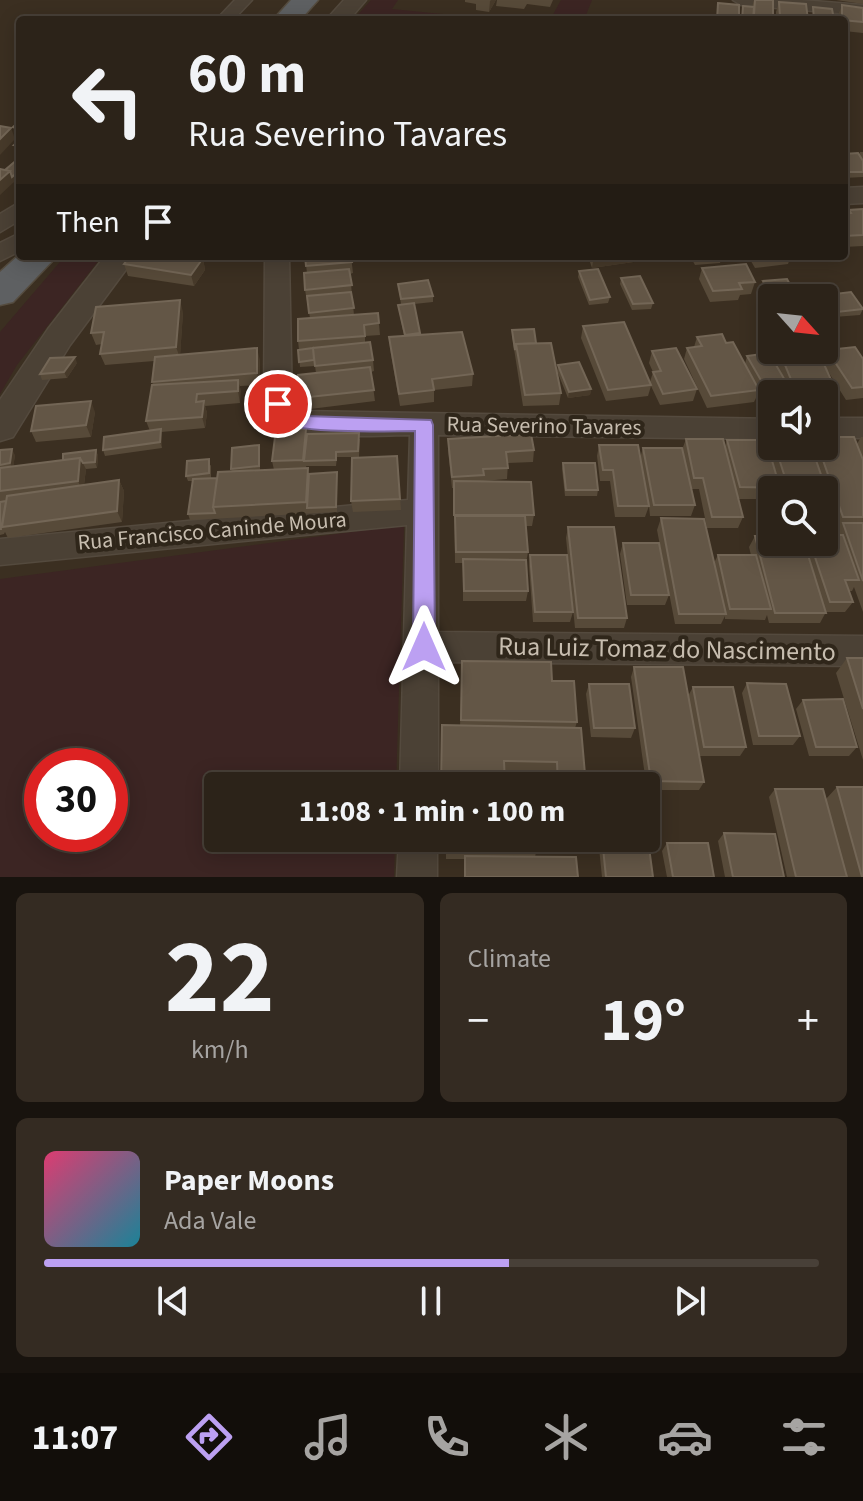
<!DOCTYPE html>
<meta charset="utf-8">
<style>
body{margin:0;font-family:"Source Sans 3",sans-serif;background:#342b22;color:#f1f3f6;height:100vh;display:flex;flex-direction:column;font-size:30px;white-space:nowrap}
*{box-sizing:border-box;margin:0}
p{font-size:26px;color:#a6a4a2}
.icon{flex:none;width:44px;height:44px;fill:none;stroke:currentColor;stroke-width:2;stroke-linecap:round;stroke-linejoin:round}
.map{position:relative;height:877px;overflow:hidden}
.panel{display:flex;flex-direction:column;gap:16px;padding:16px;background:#18130e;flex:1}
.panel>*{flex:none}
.banner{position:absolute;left:16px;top:16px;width:832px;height:244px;border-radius:8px;box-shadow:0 4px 20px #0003,0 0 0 2px #484038;background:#2c2319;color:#f1f3f6;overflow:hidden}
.needle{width:52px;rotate:117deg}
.buttons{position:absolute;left:758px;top:284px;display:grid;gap:16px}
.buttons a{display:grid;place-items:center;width:80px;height:80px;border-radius:8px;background:#2c2319;box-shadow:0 4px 20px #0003,0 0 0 2px #484038;font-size:40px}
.speed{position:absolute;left:24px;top:748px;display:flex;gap:16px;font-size:40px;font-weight:700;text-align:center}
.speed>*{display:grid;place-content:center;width:104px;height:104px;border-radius:50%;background:#2c2319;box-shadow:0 4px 20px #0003,0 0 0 2px #484038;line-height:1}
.speed .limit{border:12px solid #d22;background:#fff;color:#111}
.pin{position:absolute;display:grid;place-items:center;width:68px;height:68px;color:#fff;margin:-34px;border:4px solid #fff;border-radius:50%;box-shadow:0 2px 8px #0007}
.me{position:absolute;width:88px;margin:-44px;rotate:0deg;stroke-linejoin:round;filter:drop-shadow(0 0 6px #0008)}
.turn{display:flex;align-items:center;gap:28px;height:168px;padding:0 40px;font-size:36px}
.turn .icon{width:104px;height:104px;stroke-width:2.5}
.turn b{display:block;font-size:56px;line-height:68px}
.then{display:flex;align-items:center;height:76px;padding:0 40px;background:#0003;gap:16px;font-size:30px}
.big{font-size:60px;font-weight:700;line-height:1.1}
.panel .card{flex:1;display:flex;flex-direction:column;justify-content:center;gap:12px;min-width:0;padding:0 28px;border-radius:12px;background:#342b22}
.panel .dial{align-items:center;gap:0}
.dial b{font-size:104px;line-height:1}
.song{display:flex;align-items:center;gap:24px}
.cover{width:96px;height:96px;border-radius:12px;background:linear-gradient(135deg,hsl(340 70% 55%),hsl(190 70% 35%))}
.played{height:8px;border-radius:4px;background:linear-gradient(90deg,#bca0f2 60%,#484038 60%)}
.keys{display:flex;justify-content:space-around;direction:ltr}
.heat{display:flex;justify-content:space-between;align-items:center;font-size:44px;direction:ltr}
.panel .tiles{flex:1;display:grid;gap:16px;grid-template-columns:1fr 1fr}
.card:last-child{grid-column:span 2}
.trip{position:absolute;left:204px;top:772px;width:456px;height:80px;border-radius:8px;background:#2c2319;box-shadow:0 4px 20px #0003,0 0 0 2px #484038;font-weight:700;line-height:80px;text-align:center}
.tab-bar{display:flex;height:128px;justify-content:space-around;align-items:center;background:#120e0a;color:#a6a4a2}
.tab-bar .icon{width:56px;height:56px}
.tab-bar .active{color:#bca0f2}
.tab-bar b{font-size:36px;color:#f1f3f6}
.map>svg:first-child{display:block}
.green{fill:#3c2523;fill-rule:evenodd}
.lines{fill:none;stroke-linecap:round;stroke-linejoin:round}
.minor-casing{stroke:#544a3e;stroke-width:3}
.tertiary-casing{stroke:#544a3e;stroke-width:3}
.trunk-casing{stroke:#554c3f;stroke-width:3}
.minor{fill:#4b4135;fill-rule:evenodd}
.tertiary{fill:#4b4135;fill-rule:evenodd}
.trunk{fill:#5e6062;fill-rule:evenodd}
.wall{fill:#574a39}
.shaded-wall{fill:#473a2a}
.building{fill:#635646;stroke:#736656;stroke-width:2}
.route{fill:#bca0f2;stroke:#7a689d;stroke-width:2}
.labels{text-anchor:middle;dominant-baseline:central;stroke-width:8;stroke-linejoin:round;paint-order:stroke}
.street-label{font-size:22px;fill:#c7bdaf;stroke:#2f261a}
.near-street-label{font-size:26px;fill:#c7bdaf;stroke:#2f261a}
</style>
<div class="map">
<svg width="863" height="877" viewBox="0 0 863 877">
<rect width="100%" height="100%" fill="#3b2f21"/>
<path class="green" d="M371 0H398L392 9 503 20H353Z
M561 0H592L584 20H550Z
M65 256H102L17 365 0 394V332Z
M404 525 396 786H218V838H395L394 877H0V579ZM42 766H110V834H42Z"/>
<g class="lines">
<defs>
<path id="minor" d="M235 0H252L233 20H216Z
M733 0H801L863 5V15L741 5Z
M20 202V220L0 232V214Z
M20 233V251L0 261V243Z
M265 256H289L292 404 298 411 772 419V439L438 435V632L863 636V666L438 662V786H400L407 525 0 565V539L408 500 410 435C378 435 296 442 272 421 267 417 266 410 264 404Z
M824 418H863V438H824Z
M399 838H437V877H397Z"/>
<path id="tertiary" d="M344 0H366L349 20H326Z
M863 187V203L844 204V188Z
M105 256H136L70 345 13 437 0 441V400L48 329Z"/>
<path id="trunk" d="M291 0H318L300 20H273Z
M20 254 57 256 13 302 0 305V272Z"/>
</defs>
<use href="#minor" class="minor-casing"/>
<use href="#tertiary" class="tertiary-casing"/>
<use href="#trunk" class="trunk-casing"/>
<use href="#minor" class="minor"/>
<use href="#tertiary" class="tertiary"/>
<use href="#trunk" class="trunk"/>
</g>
<path class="wall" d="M465 0H496L489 12 476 10V4L465 2Z
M497 0H553L550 7 527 4 524 9 496 6Z
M754 0H773L772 20H741L743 6 752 7Z
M836 0H863V4Z
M779 2 808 20H776V12Z
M842 5 863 8V33L844 31V20H838V16Z
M20 121V138H17L13 127Z
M20 140V152L16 151 14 145Z
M860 152H863V177L844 178V154L859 155Z
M863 209V246L844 247V214L847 213 849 210Z
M304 256H351L353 273 350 274 354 315 378 313 380 335 365 336V342L373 360 374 371 371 372 375 401 302 410 300 398 316 373 315 366 300 367 298 350H299L298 341 310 318 305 290 307 273 305 257Z
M435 256H463L435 259Z
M523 256H647V260L592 268 589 259 572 261 570 256 526 262Z
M690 256H722L720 263 695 265Z
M748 256H791L788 264 755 268Z
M203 258 205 270 194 286 128 276 124 264Z
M702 268 755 282 751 294 740 295 738 300 710 302 699 279Z
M579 271 610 297 608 303 589 305 578 277Z
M621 278 653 303 651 309 632 310 620 284Z
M763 281 794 292 792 298H772L769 299 761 286Z
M398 284 433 296V302L414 304 420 335 473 374 472 386 434 390V402L400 406 390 349 389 337 404 336 399 311 398 305 401 304Z
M826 295 863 309 860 315 834 317 824 302Z
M183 312 180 355 260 360 259 385 240 386V403L205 406 207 413 205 428 161 432 162 435V448L105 456 103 450 150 431 146 421 153 385 152 382 154 361 105 365 100 354 102 344 96 345 91 333Z
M583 326 650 382 653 372 649 363 652 351 697 389 693 401 660 405 651 386 648 396 606 401 581 338Z
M512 330 536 343 561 393 559 405 523 406 512 336Z
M697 337 726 343 745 364 747 356 776 364 780 353 822 361 827 350 862 358 863 356V398L846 400 824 365 833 384 827 395 824 396V394H772V407L765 408 758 394 754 402 707 408 684 359 687 348 694 347Z
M77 363 67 378 42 380 40 374Z
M558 365 591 389 590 395 568 398 557 371Z
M95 412 91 437 36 442 31 431Z
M307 434 360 439 359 457H337L336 466H306L309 474 337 472V512L190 520 188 514 193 481H188L186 476 211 465V478H217L232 472 231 469 260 451V470H274L272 461Z
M861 437H863V612L854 587 852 591H849L853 602 845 612H826L820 623H769L767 615 765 620 725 619V616L721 624H675L657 530 661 518 714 563 718 555H751L749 547 755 536 804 542H824L837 535 840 528H836L831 512 827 520H824V490H780V489L779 490H772V499H738L743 517 738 528H707L699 489H691L695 505 691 516H650L649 506 645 517H615L610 481H600L597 456 599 445 640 458 643 448 682 450 686 439 725 446 727 440 769 451 772 444V446H824L857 444Z
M448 439 534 450 533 462 508 463 507 479 483 481 534 515 532 526H526L528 552 526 563 528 591 526 601H463V563H455L454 488H452L448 450Z
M0 450 15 455 13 467 63 460 96 450 98 456 97 468 86 469 84 485 119 480 124 491 122 522 8 538 5 532 4 534 0 535Z
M397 456 401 510 353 512 351 501Z
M563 463 598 490 597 496H565L562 469Z
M568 527 627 618 624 628H575L566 538Z
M623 543 669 595 665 605H627L620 554Z
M530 555 573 612 570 622H533L529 566Z
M847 658H863V760L836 673Z
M462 661 552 681 577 722 575 728 586 786H554V775L505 774V786H441L442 725 460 726Z
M634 667 688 696 693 687 746 747 740 756H699L704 782 699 790H647L631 677Z
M747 683 800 736 793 745H753L742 693Z
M589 684 635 728 631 738 591 737 586 694Z
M803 700 857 747 849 756H809L796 709Z
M837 787 863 877H787L769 797 775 789 826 799Z
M724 833 784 877H725L718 841Z
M446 838 536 852 535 857 578 877H464V859H446Z
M598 838H646L653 877H602Z
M667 843 714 877H667L662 851Z"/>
<path class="shaded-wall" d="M491 0H496L489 12 490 1Z
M11 128 15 139 0 155V139Z
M20 170V178L14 182 12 177Z
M10 171 14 182 0 195V180Z
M526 256H570L526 262Z
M594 256H647V260L592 268Z
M203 258 205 270 194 286 191 275Z
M180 300 183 312 180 358 176 347Z
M257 348 260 360 259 385 257 373Z
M75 357 77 363 67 378 64 372Z
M238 380 241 391 240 403 238 391Z
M591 389 590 395 568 398 569 392Z
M91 401 95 412 91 437 86 425Z
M204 401 207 413 205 428 202 417Z
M161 429 162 435V448L160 442Z
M12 449 15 455 13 469 10 463Z
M96 450 98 456 97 468 95 462Z
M80 458 86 469 83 492 78 481Z
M119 480 124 491 122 522 117 511Z"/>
<path class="building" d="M755 0H773V17L754 15Z
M779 2 806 4 808 20 780 17Z
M718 3 739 5V20H717Z
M842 5 863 8V22L842 20Z
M743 6 754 7 753 20H742Z
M813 7 832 9 834 20H814Z
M20 121V128L13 127Z
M0 126 11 128 0 139Z
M20 140V146L14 145Z
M858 153 863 161V172H844V154Z
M18 159H20V170L12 177 10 171 5 170Z
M0 169 10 171 0 180Z
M863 209V235L844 236V214L851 213 849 210Z
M130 256H191L203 258 191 275 124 264Z
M305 256H351L352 262 306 266Z
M746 264 755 282 739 283 742 289 713 291 702 268Z
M349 269 352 285 305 290 304 273Z
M598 269 610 297 590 300 579 271Z
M640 276 653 303 633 304 621 278Z
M787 279 794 292 771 293 763 281Z
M428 280 433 296 401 299 398 284Z
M351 292 354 308 309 313 307 296Z
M851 292 863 309 837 312 826 295Z
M180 300 176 347 100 354 104 332 91 333 96 307Z
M414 303 420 333 405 335 398 305Z
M378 313 379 323 364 325 365 336 298 341V319Z
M624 322 651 385 608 390 583 326Z
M534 329 536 343 516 344 515 350 512 330Z
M462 332 473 374 432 379 434 390 399 394 389 337Z
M722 334 726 343 733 342 759 390 711 396 687 348 702 346 697 337Z
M370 342 373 360 315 366 313 348Z
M551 343 561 393 525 395 516 344Z
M855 347 863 359V387L852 388 827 350Z
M257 348V373L152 382 155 357Z
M313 348 314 360 299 362 298 350Z
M676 348 697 389 663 394 653 372 661 371 652 351Z
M818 351 833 384 816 385 821 394H797L780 353Z
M769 353 793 394H772V396H770L747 356Z
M75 357 64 372 40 374 50 358Z
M579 362 591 389 569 392 558 365Z
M370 367 374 390 300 398 298 375Z
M238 380V391L197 394 196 402 204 401 202 417 146 421 152 385Z
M91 401 86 425 31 431 36 406Z
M161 429 160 442 103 450 104 437Z
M276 429H306L303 460 272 461Z
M359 433 358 451 336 452V460L304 461 307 434Z
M531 434 534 450 506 452 508 468 483 469 484 475 452 477 448 439Z
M824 437H854L863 460V517H843L818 446H824Z
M686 439H723L743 517H712L703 478H694Z
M727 440H766L780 488 740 487Z
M259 445V466L231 469 232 448Z
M599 445H638L649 506H618L613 470H603Z
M775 446H811L833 509 824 508V490H789Z
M643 448H682L695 505H654Z
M12 449 10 463 0 465V450Z
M96 450 95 462 83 463 80 458 63 460V454Z
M397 456 400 499 351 501 352 458Z
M80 458 78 481 0 491V468Z
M209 459V473L186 476 187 461Z
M563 463H595L598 490H566Z
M308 468 306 502 213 507 218 472Z
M337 472 336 507 307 508 309 474Z
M217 478 213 507 215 513 188 514 193 479Z
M119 480 117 511 2 527 7 496Z
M454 481 531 482 534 515H454Z
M6 501 1 529H0V502Z
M455 516H525L528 552H456Z
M661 518 704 519 726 614H679Z
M843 523H863V581Z
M568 527H614L627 618H578Z
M824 535H843L859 580H845L853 602H830L810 542H824Z
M755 536 772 537V542H804L826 613H775Z
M623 543H659L669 595H631Z
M530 555H567L573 612H535Z
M718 555H756L771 609H730Z
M463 559 526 560 528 591H464Z
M847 658H863V709Z
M462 661 551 662 552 681H574L577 722 461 720Z
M634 667H683L704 782 651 781Z
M747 683 786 684 800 736H759Z
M589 684H629L635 728H594Z
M693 687H733L746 747H704Z
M843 699 857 747H816L803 700Z
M442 725 581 728 586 786H558L557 762 504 761 505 785 441 784Z
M837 787H863V877H862Z
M775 789H823L847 877H796Z
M646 825 653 877H606L602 838H646Z
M724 833 775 834 784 877H733Z
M447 838H535L536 852 447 851Z
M667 843H708L714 877H673Z
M465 856 576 857 578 877H465Z"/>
<path class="route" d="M278 398 284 399 291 412 304 416 431 420 433 425 435 647 432 654 424 657 416 654 413 647 415 431C387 431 297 435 277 420 271 416 270 411 269 404Z"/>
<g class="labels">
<g class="street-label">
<text transform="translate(544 426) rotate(1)">Rua Severino Tavares</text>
<text transform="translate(212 531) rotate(-5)">Rua Francisco Caninde Moura</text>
</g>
<g class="near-street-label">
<text transform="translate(667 649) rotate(1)">Rua Luiz Tomaz do Nascimento</text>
</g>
</g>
</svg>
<div class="buttons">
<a><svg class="needle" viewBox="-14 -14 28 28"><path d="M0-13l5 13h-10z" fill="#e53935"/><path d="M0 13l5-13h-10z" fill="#a6a4a2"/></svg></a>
<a><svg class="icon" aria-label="sound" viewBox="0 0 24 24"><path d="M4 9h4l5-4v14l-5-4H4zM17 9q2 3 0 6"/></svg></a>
<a><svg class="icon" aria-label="search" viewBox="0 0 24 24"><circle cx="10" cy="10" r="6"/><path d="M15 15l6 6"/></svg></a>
</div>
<div class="speed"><div class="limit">30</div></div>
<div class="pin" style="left:278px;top:404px;background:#d93025"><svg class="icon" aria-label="arrive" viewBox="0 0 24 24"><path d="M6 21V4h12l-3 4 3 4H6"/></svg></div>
<svg class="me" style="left:424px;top:647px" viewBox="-20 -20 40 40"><path d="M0-17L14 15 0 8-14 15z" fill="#bca0f2" stroke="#fff" stroke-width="4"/></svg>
<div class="trip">11:08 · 1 min · 100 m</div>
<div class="banner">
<div class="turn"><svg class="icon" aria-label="left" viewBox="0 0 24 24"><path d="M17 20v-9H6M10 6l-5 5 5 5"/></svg><div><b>60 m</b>Rua Severino Tavares</div></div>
<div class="then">Then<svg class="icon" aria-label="arrive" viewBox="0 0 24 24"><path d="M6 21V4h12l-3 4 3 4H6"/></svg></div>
</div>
</div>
<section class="panel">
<div class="tiles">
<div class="card dial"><b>22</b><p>km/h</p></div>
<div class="card"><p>Climate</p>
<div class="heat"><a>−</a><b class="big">19°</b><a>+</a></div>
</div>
<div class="card">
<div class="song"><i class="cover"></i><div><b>Paper Moons</b><p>Ada Vale</p></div></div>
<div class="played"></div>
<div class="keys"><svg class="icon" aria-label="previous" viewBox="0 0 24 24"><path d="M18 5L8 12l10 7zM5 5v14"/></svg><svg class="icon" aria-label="pause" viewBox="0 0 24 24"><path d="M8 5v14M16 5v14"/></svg><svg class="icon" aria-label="next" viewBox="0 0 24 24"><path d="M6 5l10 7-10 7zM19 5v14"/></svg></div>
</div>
</div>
</section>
<nav class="tab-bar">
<b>11:07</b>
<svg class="icon active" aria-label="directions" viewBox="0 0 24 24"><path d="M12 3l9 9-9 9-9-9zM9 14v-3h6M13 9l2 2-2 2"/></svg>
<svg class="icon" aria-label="music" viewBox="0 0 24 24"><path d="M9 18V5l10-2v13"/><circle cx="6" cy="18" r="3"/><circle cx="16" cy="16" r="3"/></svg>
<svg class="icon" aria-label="phone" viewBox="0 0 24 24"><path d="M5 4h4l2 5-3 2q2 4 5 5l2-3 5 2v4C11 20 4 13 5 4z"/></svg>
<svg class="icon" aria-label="climate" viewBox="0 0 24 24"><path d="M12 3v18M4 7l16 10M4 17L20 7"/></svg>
<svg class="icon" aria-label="car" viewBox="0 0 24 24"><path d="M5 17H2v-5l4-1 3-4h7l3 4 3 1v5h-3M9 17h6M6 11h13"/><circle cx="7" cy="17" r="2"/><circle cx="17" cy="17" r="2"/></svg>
<svg class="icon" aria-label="filters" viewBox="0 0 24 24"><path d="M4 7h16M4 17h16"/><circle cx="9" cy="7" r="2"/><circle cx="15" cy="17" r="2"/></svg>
</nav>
